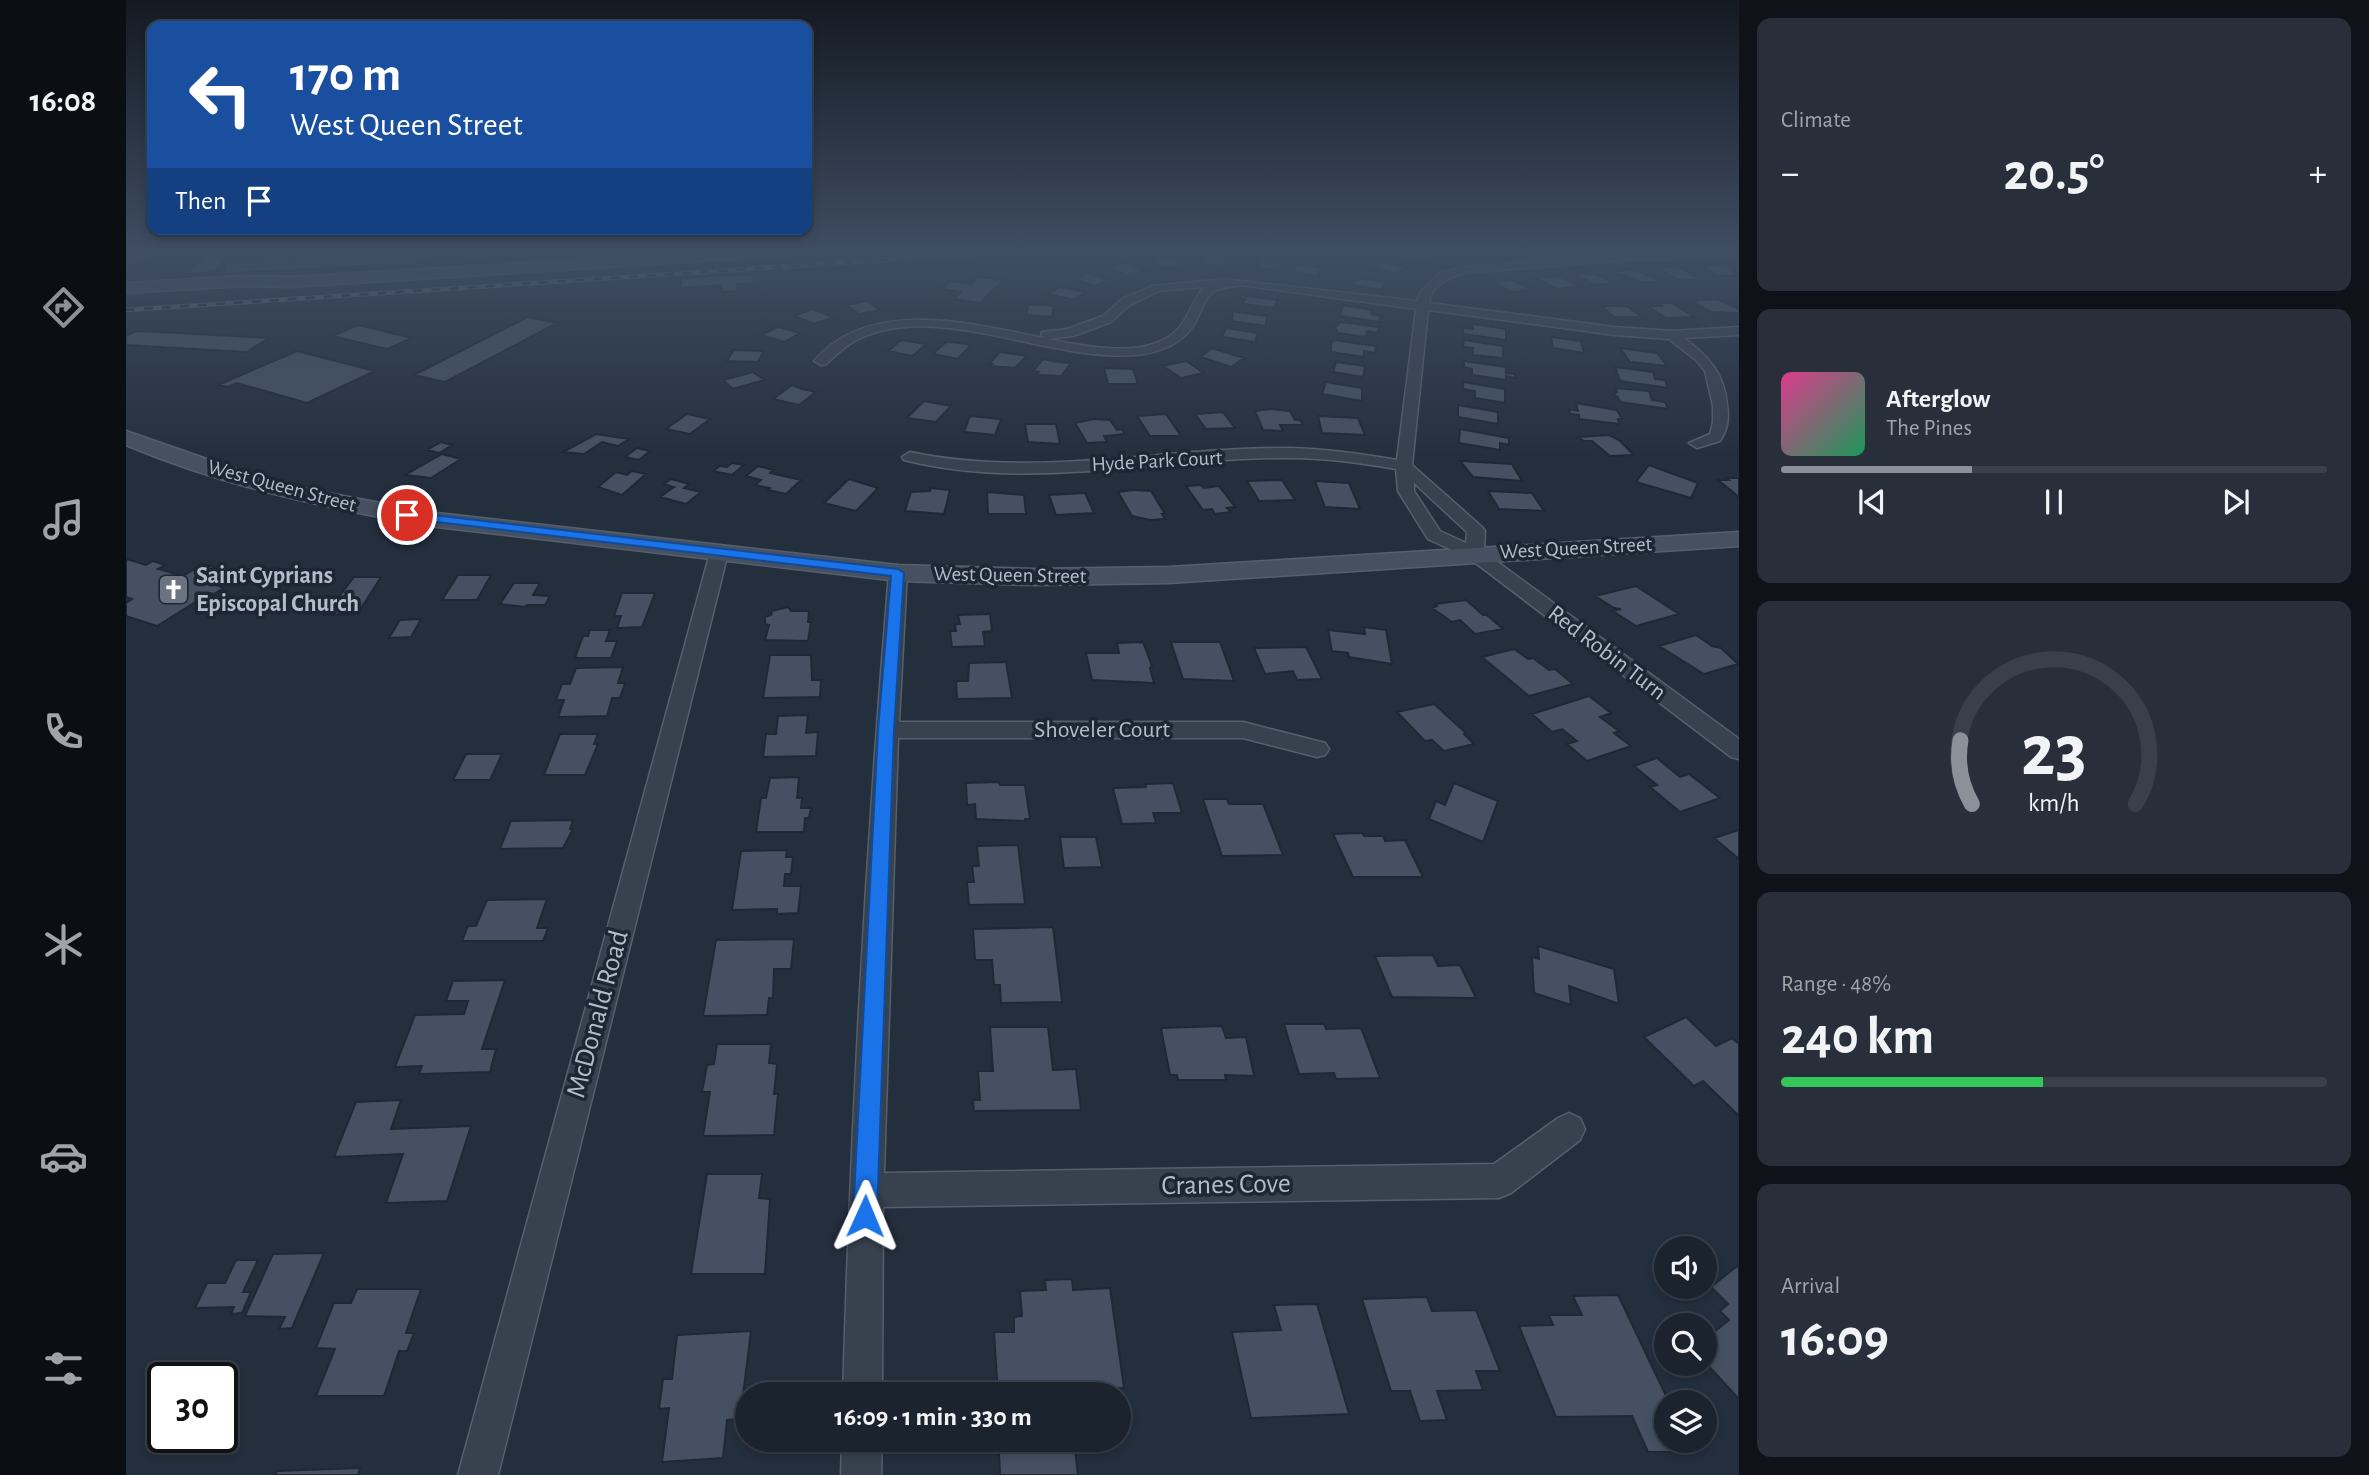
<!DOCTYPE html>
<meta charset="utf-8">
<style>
body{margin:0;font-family:"Alegreya Sans",sans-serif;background:#282f3a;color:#f1f3f6;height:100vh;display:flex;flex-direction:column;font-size:26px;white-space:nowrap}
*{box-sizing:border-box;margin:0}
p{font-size:23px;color:#a0a4aa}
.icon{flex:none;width:38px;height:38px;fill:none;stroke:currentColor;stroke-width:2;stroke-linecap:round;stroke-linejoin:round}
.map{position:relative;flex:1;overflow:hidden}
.panel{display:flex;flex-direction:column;gap:18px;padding:18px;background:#0f1319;width:630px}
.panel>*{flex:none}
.banner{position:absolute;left:21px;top:21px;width:665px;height:214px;border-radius:14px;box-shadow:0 4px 10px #0003,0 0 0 2px #39404a;background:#1a4fa0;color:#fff;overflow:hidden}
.buttons{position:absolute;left:1528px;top:1236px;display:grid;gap:14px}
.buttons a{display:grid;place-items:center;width:63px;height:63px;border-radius:50%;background:#1b232e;box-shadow:0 4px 10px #0003,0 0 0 2px #39404a;font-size:35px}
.speed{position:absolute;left:21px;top:1362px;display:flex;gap:14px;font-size:35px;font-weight:700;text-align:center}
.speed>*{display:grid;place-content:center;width:91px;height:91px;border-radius:50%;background:#1b232e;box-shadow:0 4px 10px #0003,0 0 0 2px #39404a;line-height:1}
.speed .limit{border:4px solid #111;border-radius:10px;background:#fff;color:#111}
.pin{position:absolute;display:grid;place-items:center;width:60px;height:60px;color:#fff;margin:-30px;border:4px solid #fff;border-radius:50%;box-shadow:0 2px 7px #0007}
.me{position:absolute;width:77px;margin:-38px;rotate:1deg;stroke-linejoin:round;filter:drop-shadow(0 0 5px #0008)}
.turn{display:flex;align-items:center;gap:24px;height:147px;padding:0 28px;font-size:32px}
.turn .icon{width:91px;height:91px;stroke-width:2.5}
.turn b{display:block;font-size:49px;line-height:60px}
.then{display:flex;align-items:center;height:66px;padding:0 28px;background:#0003;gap:14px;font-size:26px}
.big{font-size:52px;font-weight:700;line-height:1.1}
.panel .tile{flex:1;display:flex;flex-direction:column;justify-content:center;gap:10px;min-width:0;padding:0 24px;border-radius:14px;background:#282f3a}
.panel .dial{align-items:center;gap:0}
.dial svg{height:182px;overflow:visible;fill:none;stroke:#39404a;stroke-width:7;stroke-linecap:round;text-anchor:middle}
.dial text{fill:#f1f3f6;stroke:none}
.song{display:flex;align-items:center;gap:21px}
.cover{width:84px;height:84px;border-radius:10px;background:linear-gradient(135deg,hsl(330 70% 55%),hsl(150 70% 35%))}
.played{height:7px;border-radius:4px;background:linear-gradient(90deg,#8c9099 35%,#39404a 35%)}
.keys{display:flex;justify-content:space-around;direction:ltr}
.heat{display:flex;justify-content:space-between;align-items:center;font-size:38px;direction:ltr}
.charge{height:10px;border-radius:5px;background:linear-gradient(90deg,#34c759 48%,#39404a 0)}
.trip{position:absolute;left:609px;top:1382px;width:396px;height:70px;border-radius:35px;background:#1b232e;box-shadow:0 4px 10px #0003,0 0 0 2px #39404a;font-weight:700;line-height:70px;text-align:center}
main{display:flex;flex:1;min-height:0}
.dock{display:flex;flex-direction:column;width:126px;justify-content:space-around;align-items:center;background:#0b0e12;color:#a0a4aa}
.dock .icon{width:49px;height:49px}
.dock .on{color:#8c9099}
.dock b{font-size:32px;color:#f1f3f6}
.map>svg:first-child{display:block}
.building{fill:#455162;stroke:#1f2835;stroke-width:2}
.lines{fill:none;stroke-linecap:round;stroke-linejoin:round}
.service-casing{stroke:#565f6c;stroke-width:7}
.minor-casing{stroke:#565f6c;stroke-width:3}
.secondary-casing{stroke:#565f6c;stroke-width:3}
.service{stroke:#38414e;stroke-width:5}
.minor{fill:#38414e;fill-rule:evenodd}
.secondary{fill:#465061;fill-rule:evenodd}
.rail-casing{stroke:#5a6575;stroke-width:4.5}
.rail{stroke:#1d2633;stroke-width:2.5;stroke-dasharray:9;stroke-linecap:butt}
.route{fill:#1a73e8;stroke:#114b97;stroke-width:2}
.labels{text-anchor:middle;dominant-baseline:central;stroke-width:7;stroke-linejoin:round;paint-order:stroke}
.far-street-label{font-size:21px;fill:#b4bcc9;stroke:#1d2633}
.poi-label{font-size:24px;font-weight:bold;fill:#b4bcc9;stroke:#1d2633;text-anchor:start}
.street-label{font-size:24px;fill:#b4bcc9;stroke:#1d2633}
.near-street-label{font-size:28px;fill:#b4bcc9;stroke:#1d2633}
</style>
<main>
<nav class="dock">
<b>16:08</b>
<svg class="icon on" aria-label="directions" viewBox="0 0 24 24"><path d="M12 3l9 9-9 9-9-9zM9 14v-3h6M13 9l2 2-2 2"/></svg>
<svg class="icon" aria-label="music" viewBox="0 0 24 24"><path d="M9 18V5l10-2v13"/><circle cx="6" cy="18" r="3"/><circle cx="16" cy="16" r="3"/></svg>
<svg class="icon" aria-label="phone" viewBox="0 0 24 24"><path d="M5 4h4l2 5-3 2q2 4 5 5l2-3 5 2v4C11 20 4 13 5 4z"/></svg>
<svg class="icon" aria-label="climate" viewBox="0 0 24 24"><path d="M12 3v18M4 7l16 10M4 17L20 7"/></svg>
<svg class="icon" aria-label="car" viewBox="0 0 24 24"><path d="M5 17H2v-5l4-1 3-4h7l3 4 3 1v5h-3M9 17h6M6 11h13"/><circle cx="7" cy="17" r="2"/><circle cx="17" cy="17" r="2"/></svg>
<svg class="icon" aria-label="filters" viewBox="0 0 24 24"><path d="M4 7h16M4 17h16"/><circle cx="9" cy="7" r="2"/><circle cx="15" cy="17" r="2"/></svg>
</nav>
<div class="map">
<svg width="1613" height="1475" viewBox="0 0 1613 1475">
<rect width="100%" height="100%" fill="#242f3e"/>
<path class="building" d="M23 251 26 262 0 266V254Z
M1288 251 1308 259H1305L1308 260 1290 262 1267 254Z
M1315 251H1339L1348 256 1328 257Z
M103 255 88 272 60 274 80 256Z
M363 256 361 260 327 263 329 258Z
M1077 256H1098L1103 266 1081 265Z
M1048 257 1059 266 1037 268 1026 259Z
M1133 260 1156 262 1154 270 1131 268Z
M1255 261 1281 268 1270 274 1244 267Z
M1001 263 1019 271 1000 275 982 267Z
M1170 264 1195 268 1192 276 1167 272Z
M1576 265 1601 266 1613 276H1592Z
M1551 266 1574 279 1578 281 1551 279 1531 268Z
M1506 269 1534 280 1538 282H1515L1489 272Z
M963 273 983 280 969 286 948 279Z
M627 274 628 283 611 284 612 291 596 292V285L555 288V278Z
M1458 274H1469L1489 283 1470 285 1449 275Z
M1432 276 1453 286 1430 289 1410 278Z
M853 277 878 280 854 303 827 299 835 292 815 289 825 281 845 284Z
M1231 278 1260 282 1256 290 1227 285Z
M1386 280 1406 290 1385 292 1368 282Z
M933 287 959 292 948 300 922 294Z
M1116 295 1121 296 1152 300 1148 308 1116 304 1119 299 1114 298Z
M1591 299 1613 309V313L1586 312 1564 301Z
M741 301 754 310 733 314 720 305Z
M1532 303H1546L1568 317 1540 318 1521 306H1536Z
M903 304 928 306 926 317 900 315Z
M1217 305 1247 310 1245 314 1255 316 1253 322 1214 316Z
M1475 306H1501L1516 317H1488Z
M686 309 707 317 689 324 668 316Z
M1107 311 1110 312 1142 316 1139 326 1106 321Z
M402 317 431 323 319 382 288 375Z
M1215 322 1253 327 1252 333 1241 331 1240 337 1212 333 1209 327Z
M1347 324 1380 329V340L1337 334V328L1347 329Z
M232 325 286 338 261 349 206 336Z
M652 327 675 333 658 342 635 335Z
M1100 328 1132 333 1129 342 1096 337Z
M10 331 32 332 143 338 121 352 0 345V336Z
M1425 337 1455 341 1458 353 1427 348Z
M775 340 787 342 800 344 787 356 762 351Z
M1208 340 1250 346 1249 353 1238 351V357L1205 352V343Z
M1338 340 1377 346V358L1347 355V348L1337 347Z
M820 342 834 343 845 345 832 359 807 354Z
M1086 348 1089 349 1118 358 1105 367 1075 357Z
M1494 348 1531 353 1541 366 1504 362Z
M608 350 638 351 632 362 601 361Z
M171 351 249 371 181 403 111 383 102 387 92 385Z
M874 352 888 354 901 356 889 368 864 366 866 364H863Z
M917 359 932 362 945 363 935 376 911 375 913 372 907 371Z
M1060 361 1078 373 1055 378 1037 366Z
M1338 361 1380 367V373L1389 374V378L1380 376V380L1346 375V369L1338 367Z
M1210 362 1239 366 1237 377 1207 372Z
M1489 367 1527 372 1529 379 1539 380 1542 388 1494 381Z
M978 368 1007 369 1012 384H982Z
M627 372 638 380 607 389 597 380Z
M1200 382 1236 388V401L1196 394Z
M1337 382 1379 389V403L1349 398V391L1337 389Z
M666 385 676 389 690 392 673 405 647 399Z
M1489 388 1523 391 1526 400 1539 402 1542 409 1494 402 1492 397 1487 395 1491 392Z
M798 401 825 406 810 422 781 418Z
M1450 403 1491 410 1496 419H1492L1493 424 1453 419V415L1444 414 1443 409 1452 411Z
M1332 405 1372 412V424L1332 417Z
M1144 409 1164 411 1169 420H1174L1177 425H1154L1157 431 1137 430 1129 411Z
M1097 412 1109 428 1080 429 1069 414Z
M561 414 584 419 564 434 540 429Z
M1040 414 1055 436H1024L1011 416Z
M844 416 875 419 869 435 838 432Z
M1192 416 1232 418 1239 435 1196 433Z
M968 419 984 420 991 430 996 429 999 434 978 436 981 442 961 443 949 423Z
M899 424H930L934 444 902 442Z
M1334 429 1383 438V445L1374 443V450L1333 443Z
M470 434 503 439 492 446 476 442 458 454 437 452Z
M1483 435 1493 440 1508 455 1484 456 1466 441H1458L1452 437Z
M315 442 326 445 313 453 301 450Z
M511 448 524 451 513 460 499 457Z
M316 454 335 459 305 478 279 475Z
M1334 461 1386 464 1396 481 1347 477Z
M606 463 618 465 606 475 587 471 594 466 601 467Z
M1523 465 1572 483 1565 498 1510 482Z
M632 466 647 470 644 473 675 480 660 494 642 490 644 488 629 485 635 480 620 476Z
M506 471 520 474 496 495 472 487 490 472 501 475Z
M1601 478H1613V497L1592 480H1603Z
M545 479 563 484 558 488 575 492 560 504 534 497 548 487 538 484Z
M723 479 752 488 730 511 698 503Z
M1156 480 1169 500 1133 501 1121 481Z
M1189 481 1223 483 1234 509 1199 507Z
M1075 485 1078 488 1093 486 1109 507 1101 508 1105 512 1089 514 1086 509 1077 510 1060 486Z
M805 488 824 490 818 514 779 511 785 492 804 491Z
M1007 490 1025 491 1039 514H1036L1039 519 1024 520 1006 516 992 492Z
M1362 491 1406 493 1418 511 1373 509Z
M861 492 898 495 900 514H862Z
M959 493 968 513 930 515 923 495Z
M0 559 20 565 27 561 39 565 32 569 57 576 77 564 113 574 93 586 97 588 88 594 84 593 31 626 0 616V603L6 599 0 597Z
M332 575H365L351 600H316Z
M228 577H255L234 610H228L226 614 199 615Z
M388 583H414L407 595 424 596 419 605H401L399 607 374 604Z
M1510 586 1553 614 1510 626 1487 611 1495 609 1488 608 1469 596Z
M496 593H529L516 627 491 628 495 616H488Z
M1340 600 1357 615H1361L1377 629 1349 634 1334 620 1326 622 1306 608 1311 606 1309 604Z
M662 607 665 611H683L682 622H685L682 641 639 640 643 625 639 624V617L645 615 646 611Z
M864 614 866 631 857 632 859 646 826 647 824 631H830L829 624H834L832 615Z
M295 619 285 637 263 638 274 620Z
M1238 627 1260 630 1266 664 1223 657 1222 653 1206 651 1202 630 1239 634Z
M464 630H484L480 641H491L485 658H449L457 636H462Z
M1570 635 1586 646 1595 648 1612 664 1578 674 1533 646Z
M1017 642 1026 666 1024 668 1028 683 966 680 960 653H993L991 643Z
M1045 642H1094L1108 681 1057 679Z
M1180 647 1196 679 1171 680 1167 671 1139 674 1128 648Z
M1388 649 1402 659 1407 658 1423 670 1429 669 1447 684 1403 696 1356 657Z
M644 655H685L686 680H695L694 697 637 698Z
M880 662 886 698 831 699 830 681H842L843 663Z
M497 667 492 683H499L494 698H486L481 716 432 717 438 700H430L436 684H444L450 668Z
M1463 696 1485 713 1474 717 1493 731 1488 733 1505 746 1461 761 1441 744 1451 741 1436 729 1426 732 1406 714Z
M1308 704 1340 733 1338 734 1348 744 1318 751 1306 740 1299 741 1271 712Z
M682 715 680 733 692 732 690 756 637 757 640 734H650L652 716Z
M434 734H472L468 744H472L459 775H418Z
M340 754H376L364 780H327Z
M1531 758 1554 777 1563 774 1594 798 1554 812 1524 787 1531 785 1508 766Z
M673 777 671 798H676L675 808H685L683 818H679L678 832H630L635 798H640L644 778Z
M873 782 874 785H899L904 819H899V821L850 819 849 804 841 805 840 783Z
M1047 783 1056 813H1027L1030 823 996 824 987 788 1020 787 1019 784Z
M1328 783 1372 801 1357 842 1303 819 1310 801 1319 805Z
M1077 799H1101L1103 804H1137L1157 855 1096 856Z
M447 820 444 829H447L437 848 374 849 385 821Z
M1613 830V859L1588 838Z
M1236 833 1238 836H1257L1259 841 1279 840 1297 877H1227L1207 834Z
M934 837H970L976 867 938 868Z
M892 845 899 904 843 905 841 882H848L846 866H853L851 846Z
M661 850 660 857H667L665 874H659L658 886H675L672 913 651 914V909L606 910 615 851Z
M421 899 411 928H422L417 941H336L342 926H350L361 900Z
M927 927 936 1002 875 1003 874 985H868L866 960H849L847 929Z
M668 939 665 969H648L647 998H643L641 1015 577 1016 590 940Z
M1412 946 1488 969 1493 1004 1443 986 1445 1005 1408 993 1406 957 1413 959Z
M1307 955 1312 966 1334 965 1350 998 1266 997 1249 956Z
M379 980 356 1049H370L364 1072 293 1074 296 1066 269 1067 289 1015 338 1014 342 1001H320L327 981Z
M1560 1017 1590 1046 1606 1038 1613 1044V1116L1577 1081 1568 1086 1518 1037Z
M1158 1024H1198L1200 1029 1235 1028 1254 1078 1210 1079 1208 1073 1173 1074Z
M1096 1026 1100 1038 1120 1037 1128 1076 1099 1075 1100 1080H1052L1051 1075H1044L1035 1028Z
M864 1027H922L927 1070 950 1069 955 1110 848 1111 847 1100H854L852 1071H867Z
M591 1044H645L643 1063 651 1064 648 1094H652L648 1135 577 1136 584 1092H576L581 1065 588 1064Z
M275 1100 265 1129 345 1126 321 1201 260 1203 277 1154 208 1157 230 1102Z
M581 1174H636L633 1198 644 1199 639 1274H565Z
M198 1253 166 1328 153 1329 159 1317 119 1316 147 1254Z
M110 1260H132L117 1292H125L116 1313 105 1314 108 1307 69 1308 81 1283H99Z
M1611 1266 1613 1268V1399L1578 1361V1340L1603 1320 1594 1311 1602 1304 1585 1287Z
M946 1279 947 1290 984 1288 998 1388 872 1394 868 1332H888V1317L896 1316 894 1291 920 1290 919 1280Z
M231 1289H295L280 1333H288L281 1351H273L258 1396H190L209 1349 190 1348 208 1303H225Z
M1492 1295 1543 1402H1540V1440H1561L1566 1452H1522L1506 1416 1430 1417 1393 1326 1427 1325 1423 1315H1456L1447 1296Z
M1301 1297 1306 1311 1350 1310 1374 1371H1350L1357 1390 1311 1391 1321 1420 1294 1421 1284 1391H1265L1236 1299Z
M1191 1304 1223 1414 1125 1418 1106 1332 1155 1330 1148 1305Z
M625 1331 614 1419 601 1420 597 1458 536 1462 543 1408 533 1409 537 1379H546L551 1335Z
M949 1450 952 1475H874L873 1451Z
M234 1468 232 1475H149L151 1471Z"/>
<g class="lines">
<defs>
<path id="service" d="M143 265 159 251
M104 268 293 258 305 251"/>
<path id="minor" d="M1613 251V257L1497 260 1339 273C1323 277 1305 285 1303 303L1489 327 1546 331 1613 327V335L1558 338C1583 357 1598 373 1601 404 1603 418 1602 429 1594 441L1571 448 1563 443 1584 434 1587 422V406L1579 371 1570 360 1543 339 1489 335 1302 310 1286 465 1356 527 1359 531 1358 552 1613 739V759L1605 757 1343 558 1302 539 1272 491 1270 469C1236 463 1200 458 1165 458 1037 457 905 492 778 460L776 457 784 452C910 479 1038 447 1165 448 1201 449 1236 454 1271 460L1290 309 1115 285C1107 287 1097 287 1089 291 1079 297 1077 308 1072 317 1062 340 1041 350 1018 354 929 367 810 297 729 341 718 347 709 356 700 364L695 365 688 361C744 296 846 324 918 338L915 335 916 332 941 329 977 316 996 299 1027 286 1098 279 1291 301 1294 293 1312 274 1338 267 1497 254ZM1079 287C1066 298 1064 316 1053 328 1023 361 959 346 922 339L947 336 985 322 1004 305 1033 291ZM1288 483 1341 532 1340 543 1314 531 1288 491Z
M593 548 602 553 372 1475H332L584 553Z
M772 567 781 573 773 722H1117L1199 743 1203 749 1199 755 1191 757 1117 738H772L758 1173 1368 1164 1432 1118 1443 1113 1454 1118 1459 1129 1454 1140 1385 1193 1373 1198 757 1207 756 1395H717C725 1120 740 846 763 573Z
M716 1440H756L755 1475H715Z"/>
<path id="secondary" d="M602 251H679L672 255 164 287 117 286 0 293V283L117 276 164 277Z
M0 431 118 472 186 490 302 512 772 565 910 569 1043 567 1613 532V546L1043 583 910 585 772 581 302 526C199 508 97 486 0 445Z"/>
</defs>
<use href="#service" class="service-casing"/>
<use href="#minor" class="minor-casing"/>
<use href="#secondary" class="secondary-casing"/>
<use href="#service" class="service"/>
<use href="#minor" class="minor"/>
<use href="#secondary" class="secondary"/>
<defs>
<path id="rail" d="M0 310 894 251"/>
</defs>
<use href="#rail" class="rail-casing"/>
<use href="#rail" class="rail"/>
</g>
<linearGradient id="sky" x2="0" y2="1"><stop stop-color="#141a22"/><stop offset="0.55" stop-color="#3f4d63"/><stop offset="1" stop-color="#3f4d63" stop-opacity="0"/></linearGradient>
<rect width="1613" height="457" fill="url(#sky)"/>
<path class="route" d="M281 512 772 569 778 573 768 730 751 1216 747 1224 739 1228 730 1224 727 1216 752 730 765 576 277 518 275 515Z"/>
<defs>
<symbol id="church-square" viewBox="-11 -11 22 22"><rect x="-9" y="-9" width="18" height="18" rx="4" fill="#6b7280" stroke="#1d2633"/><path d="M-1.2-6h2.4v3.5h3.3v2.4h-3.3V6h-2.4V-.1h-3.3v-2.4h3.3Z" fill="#fff"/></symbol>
</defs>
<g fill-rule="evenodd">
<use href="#church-square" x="30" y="572" width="35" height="35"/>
</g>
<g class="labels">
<g class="far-street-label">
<text transform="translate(1031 461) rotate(-3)">Hyde Park Court</text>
<text transform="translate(156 486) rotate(15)">West Queen Street</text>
<text transform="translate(1450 548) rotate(-3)">West Queen Street</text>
<text transform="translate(884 575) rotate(1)">West Queen Street</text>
</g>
<g class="poi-label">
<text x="70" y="576">Saint Cyprians<tspan x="70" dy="28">Episcopal Church</tspan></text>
</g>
<g class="street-label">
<text transform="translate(1481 653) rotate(37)">Red Robin Turn</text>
<text x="976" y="730">Shoveler Court</text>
</g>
<g class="near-street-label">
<text transform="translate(472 1014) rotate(-75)">McDonald Road</text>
<text transform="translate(1100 1185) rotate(-1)">Cranes Cove</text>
</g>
</g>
</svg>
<div class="buttons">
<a><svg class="icon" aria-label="sound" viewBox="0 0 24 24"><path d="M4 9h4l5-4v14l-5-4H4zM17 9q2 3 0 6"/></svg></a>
<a><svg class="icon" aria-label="search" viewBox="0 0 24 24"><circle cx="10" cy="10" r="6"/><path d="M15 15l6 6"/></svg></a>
<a><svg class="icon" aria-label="layers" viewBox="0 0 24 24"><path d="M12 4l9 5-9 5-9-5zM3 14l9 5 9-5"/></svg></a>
</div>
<div class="speed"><div class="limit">30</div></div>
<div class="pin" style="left:281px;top:515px;background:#d93025"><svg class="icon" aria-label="arrive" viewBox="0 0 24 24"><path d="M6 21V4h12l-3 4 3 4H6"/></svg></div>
<svg class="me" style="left:739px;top:1216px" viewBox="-20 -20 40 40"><path d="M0-17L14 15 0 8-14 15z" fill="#1a73e8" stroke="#fff" stroke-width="4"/></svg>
<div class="trip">16:09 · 1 min · 330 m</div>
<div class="banner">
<div class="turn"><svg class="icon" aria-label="left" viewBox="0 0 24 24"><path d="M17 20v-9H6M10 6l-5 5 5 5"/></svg><div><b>170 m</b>West Queen Street</div></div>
<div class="then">Then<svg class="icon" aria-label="arrive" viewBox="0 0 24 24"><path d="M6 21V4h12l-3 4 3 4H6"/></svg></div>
</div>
</div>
<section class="panel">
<div class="tile"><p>Climate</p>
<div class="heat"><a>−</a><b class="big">20.5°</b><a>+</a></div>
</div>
<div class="tile">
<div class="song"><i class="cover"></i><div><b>Afterglow</b><p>The Pines</p></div></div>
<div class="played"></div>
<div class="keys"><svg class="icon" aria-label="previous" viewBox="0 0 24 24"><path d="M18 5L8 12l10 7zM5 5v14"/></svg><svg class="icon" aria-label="pause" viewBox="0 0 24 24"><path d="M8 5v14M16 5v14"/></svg><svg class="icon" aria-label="next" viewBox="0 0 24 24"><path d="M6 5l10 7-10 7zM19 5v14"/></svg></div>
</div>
<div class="tile dial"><svg viewBox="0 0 100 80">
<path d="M14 69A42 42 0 1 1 86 69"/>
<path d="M14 69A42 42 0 0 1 9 41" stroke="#8c9099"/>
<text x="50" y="56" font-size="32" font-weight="700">23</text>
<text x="50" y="72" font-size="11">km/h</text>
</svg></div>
<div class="tile"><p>Range · 48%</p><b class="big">240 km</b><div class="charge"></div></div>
<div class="tile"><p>Arrival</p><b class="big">16:09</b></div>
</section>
</main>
